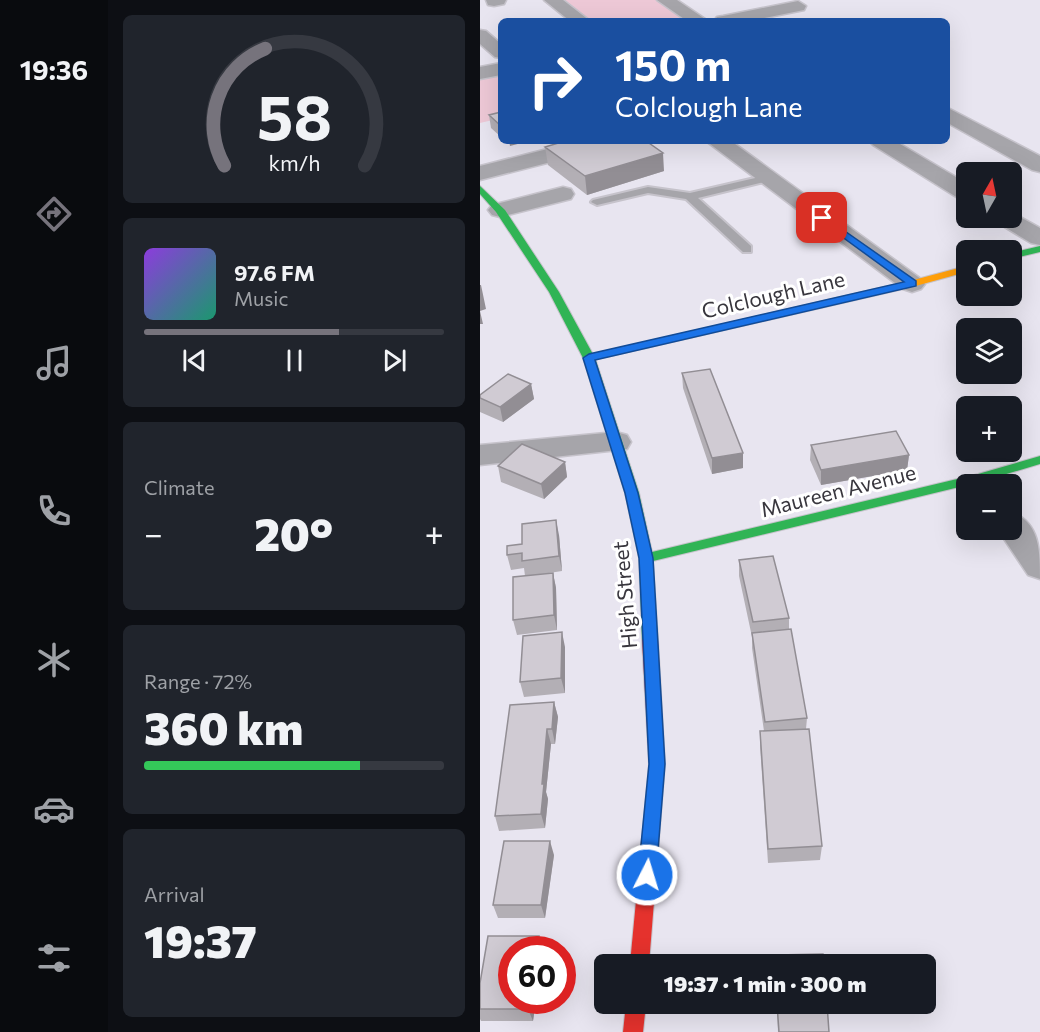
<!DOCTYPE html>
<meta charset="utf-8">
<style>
body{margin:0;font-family:Commissioner,sans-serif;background:#20242c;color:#f1f3f6;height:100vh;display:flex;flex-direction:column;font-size:22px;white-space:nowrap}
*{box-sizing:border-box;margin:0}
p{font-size:20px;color:#9ea1a6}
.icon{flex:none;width:33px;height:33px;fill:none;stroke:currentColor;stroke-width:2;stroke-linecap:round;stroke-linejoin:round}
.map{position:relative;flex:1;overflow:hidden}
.panel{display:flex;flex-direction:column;gap:15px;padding:15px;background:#0d0f14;width:372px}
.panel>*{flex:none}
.top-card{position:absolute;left:18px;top:18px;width:452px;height:126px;border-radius:9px;box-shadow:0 6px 24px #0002;background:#1a4fa0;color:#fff;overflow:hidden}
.needle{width:39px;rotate:9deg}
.buttons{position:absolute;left:476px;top:162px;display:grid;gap:12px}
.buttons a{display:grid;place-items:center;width:66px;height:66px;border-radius:9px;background:#171b24;box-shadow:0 6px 24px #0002;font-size:30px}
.speed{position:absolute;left:18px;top:936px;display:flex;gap:12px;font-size:30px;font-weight:700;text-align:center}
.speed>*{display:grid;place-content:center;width:78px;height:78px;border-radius:50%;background:#171b24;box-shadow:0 6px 24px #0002;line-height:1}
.speed .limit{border:9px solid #d22;background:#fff;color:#111}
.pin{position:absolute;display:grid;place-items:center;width:51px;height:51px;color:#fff;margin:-26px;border-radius:12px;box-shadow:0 3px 9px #0006}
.me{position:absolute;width:66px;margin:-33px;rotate:5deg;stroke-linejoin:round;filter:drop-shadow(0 0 4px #0008)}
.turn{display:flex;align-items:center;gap:21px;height:126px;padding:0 18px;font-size:27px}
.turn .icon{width:78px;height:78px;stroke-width:2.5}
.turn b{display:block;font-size:42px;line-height:51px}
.big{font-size:45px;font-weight:800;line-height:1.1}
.panel .card{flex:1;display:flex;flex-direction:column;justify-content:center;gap:9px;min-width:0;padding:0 21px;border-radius:9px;background:#20242c}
.panel .dial{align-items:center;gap:0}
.dial svg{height:156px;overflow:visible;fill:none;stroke:#363941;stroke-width:7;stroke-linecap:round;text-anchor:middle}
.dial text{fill:#f1f3f6;stroke:none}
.song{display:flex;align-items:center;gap:18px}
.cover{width:72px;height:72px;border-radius:9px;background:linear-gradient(135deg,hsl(270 70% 55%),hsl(160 70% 35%))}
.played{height:6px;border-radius:3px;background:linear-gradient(90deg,#76737c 65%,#363941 65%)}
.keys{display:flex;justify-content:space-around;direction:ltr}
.heat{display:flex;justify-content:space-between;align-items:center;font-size:33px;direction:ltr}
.charge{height:9px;border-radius:4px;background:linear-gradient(90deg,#34c759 72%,#363941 0)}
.trip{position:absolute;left:114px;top:954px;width:342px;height:60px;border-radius:9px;background:#171b24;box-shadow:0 6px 24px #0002;font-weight:800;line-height:60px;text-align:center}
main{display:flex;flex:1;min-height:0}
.menu{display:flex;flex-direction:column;width:108px;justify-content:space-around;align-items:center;background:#090b0e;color:#9ea1a6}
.menu .icon{width:42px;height:42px}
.menu .active{color:#76737c}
.menu b{font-size:27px;color:#f1f3f6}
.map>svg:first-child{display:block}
.green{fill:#edc8d6}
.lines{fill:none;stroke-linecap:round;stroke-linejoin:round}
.lane-casing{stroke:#c6c3cb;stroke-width:4}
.street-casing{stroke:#c6c3cb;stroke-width:3}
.fast-casing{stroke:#c6c3cb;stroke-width:2}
.slow-casing{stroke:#c6c3cb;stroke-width:2}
.jam-casing{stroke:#c6c3cb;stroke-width:2}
.lane{fill:#a6a5aa;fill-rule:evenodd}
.street{fill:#a6a5aa;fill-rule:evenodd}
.fast{fill:#30b455;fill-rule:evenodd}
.slow{fill:#ff9f0a;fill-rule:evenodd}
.jam{fill:#e5322d;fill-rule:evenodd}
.wall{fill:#b3afb5}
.shaded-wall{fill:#928e94}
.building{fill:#d0cbd3;stroke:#928e94;stroke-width:1.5}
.route{fill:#1a73e8;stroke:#114b97;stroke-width:1.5}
.labels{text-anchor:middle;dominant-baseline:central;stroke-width:6;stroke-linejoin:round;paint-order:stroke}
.street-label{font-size:21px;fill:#38363d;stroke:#fff}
</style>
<main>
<nav class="menu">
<b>19:36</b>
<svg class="icon active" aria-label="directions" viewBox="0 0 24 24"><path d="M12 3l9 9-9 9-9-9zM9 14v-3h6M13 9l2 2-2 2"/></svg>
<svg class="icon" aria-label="music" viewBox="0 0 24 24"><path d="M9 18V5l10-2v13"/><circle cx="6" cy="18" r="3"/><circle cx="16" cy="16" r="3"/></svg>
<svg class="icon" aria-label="phone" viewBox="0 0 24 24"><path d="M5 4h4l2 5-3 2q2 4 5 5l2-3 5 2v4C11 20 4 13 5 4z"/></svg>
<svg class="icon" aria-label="climate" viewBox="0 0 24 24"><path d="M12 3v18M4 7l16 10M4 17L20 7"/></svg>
<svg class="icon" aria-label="car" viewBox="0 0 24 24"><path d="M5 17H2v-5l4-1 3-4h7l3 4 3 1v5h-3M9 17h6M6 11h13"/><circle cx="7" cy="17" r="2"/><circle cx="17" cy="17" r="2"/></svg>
<svg class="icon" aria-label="filters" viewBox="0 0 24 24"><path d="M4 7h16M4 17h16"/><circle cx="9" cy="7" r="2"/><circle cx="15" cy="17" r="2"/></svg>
</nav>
<section class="panel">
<div class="card dial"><svg viewBox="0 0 100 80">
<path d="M14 69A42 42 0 1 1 86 69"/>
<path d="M14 69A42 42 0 0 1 35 9" stroke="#76737c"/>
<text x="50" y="56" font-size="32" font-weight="700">58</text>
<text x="50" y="72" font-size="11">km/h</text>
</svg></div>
<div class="card">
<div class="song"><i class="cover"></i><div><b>97.6 FM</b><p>Music</p></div></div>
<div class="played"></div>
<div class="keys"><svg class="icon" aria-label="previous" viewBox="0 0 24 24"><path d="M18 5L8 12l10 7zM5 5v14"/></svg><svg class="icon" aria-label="pause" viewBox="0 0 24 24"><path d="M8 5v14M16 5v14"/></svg><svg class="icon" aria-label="next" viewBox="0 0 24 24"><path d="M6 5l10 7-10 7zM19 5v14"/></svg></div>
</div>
<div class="card"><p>Climate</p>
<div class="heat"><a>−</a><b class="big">20°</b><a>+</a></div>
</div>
<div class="card"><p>Range · 72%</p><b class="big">360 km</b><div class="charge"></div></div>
<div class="card"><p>Arrival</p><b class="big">19:37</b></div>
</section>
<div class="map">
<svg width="560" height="1032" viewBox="0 0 560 1032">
<rect width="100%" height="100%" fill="#e8e5f0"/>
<path class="green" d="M72 0H185L219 21H101Z
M21 69V118L0 123V73Z"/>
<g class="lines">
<defs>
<path id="lane" d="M288 175 294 178 292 180 218 198 271 246V252H263L206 199 168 193 117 205 111 202 113 200 168 187 210 193Z"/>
<path id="street" d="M6 0H26L24 4 14 6 8 5Z
M64 0H83L110 21H90Z
M177 0H197L228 21H207Z
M318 1 326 6 324 10 269 21H234L237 17 243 16Z
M0 30 6 31 21 44V58L15 57 0 44Z
M21 63V75L0 79V67Z
M466 107 560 156V172L552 170 466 122Z
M89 141H113L117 146 114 151 0 180V166L91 143Z
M226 141H251L441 279 445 284 441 289 432 292 423 289Z
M389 141H415L486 183V200L478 198 393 145Z
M83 187 91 189 94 194 91 199 20 217 12 215 8 210 12 205Z
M531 212 560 228V245L551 243 518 223 514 218H531Z
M136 432 147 435 151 442 147 449 0 465V445Z
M531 512C560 522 560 551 560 579L548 575 518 530H531Z"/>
<path id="fast" d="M0 186 25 210 79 292 115 358 159 493 172 552 498 474 560 456V464L500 482 173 561 178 640 175 644 170 646 165 644 162 640 159 558 145 493 103 358 69 292 16 212 0 194Z
M560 246V252L531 259V253Z"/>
<path id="slow" d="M486 266V272L432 287 109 361 103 358 109 355 430 281Z"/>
<path id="jam" d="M170 634 175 636 178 640 185 764 169 964H150L169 764 162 640 165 636Z
M146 1004H166L163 1032H143Z"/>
</defs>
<use href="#lane" class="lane-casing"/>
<use href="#street" class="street-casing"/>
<use href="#fast" class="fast-casing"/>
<use href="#slow" class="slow-casing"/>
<use href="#jam" class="jam-casing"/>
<use href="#lane" class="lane"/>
<use href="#street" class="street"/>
<use href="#fast" class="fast"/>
<use href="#slow" class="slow"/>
<use href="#jam" class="jam"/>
</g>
<path class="wall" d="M21 112V137L11 128 9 115Z
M65 147 184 171 107 195 68 165Z
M202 373 263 453V468L232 474 203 388Z
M51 384 54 399 23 422 0 412V395Z
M331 445 429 455 427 470 341 485 330 460Z
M85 462 87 477 64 499 21 482 18 466Z
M79 535 82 571 69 573H73L76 588 77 630 37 635 33 620 45 576 44 568 31 570 27 555 42 544Z
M259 560 309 618V630L327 718 326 729 342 846 340 860 288 863 280 746V731H284L272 648V637L259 576Z
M85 647V693L44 697 40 682Z
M74 702 78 717 75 744H71L66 792 68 799 65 828 19 831 15 816Z
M74 855 65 918H18L13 905Z
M8 936H59L63 950H32V1000H56L53 1021H1L0 1019V983Z
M297 1004H347L349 1032H298Z"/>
<path class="shaded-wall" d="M29 141H49L30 146Z
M183 153 184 171 107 195 105 176Z
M0 285H1L6 309 0 311 3 324H0Z
M51 384 54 399 23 422 20 407Z
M263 453V468L232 474V458Z
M429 455 427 470 341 485V470Z
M85 462 87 477 64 499 61 484Z
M76 520 79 535 82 571 79 556Z
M73 573 76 588 77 630 74 615Z
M82 632 85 647V693L81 678Z
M74 702 78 717 75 744 72 729Z
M67 729 71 744 66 792 68 799 65 828 61 814 62 784Z
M70 841 74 855 65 918 61 905Z
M59 936 63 950H57Z
M50 1000H56L53 1021 48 1009Z"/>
<path class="building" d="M21 112V126L9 115Z
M85 141H166L183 153 105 176 65 147Z
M230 369 263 453 232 458 202 373Z
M28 374 51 384 20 407 0 398V395Z
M416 431 429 455 341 470 331 445Z
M42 444 85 462 61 484 18 466Z
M76 520 79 556 42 561V553L27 555V546L42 544V524Z
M293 556 309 618 273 622 259 560Z
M73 573 74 615 33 620V577Z
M311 629 327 718 285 722 272 633Z
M82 632 81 678 40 682 43 636Z
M74 702 72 729H67L62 784H64L61 814 15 816 30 705Z
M329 729 342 846 288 849 280 731Z
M24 841H70L61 905H13Z
M8 936H59L57 950H32V1000H50L48 1009H0V983Z
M343 954 344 964H296V955Z
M297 1004H347L349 1032H299Z"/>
<path class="route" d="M342 215 436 281V286L115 360 158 493 173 558 185 764 176 875 174 881 167 884 161 881 158 875 169 764 159 558 145 493 103 358 109 354 424 282 339 220 337 218Z"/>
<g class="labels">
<g class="street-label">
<text transform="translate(293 294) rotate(-13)">Colclough Lane</text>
<text transform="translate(358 490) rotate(-14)">Maureen Avenue</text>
<text transform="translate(144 595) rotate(-95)">High Street</text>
</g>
</g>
</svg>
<div class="buttons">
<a><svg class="needle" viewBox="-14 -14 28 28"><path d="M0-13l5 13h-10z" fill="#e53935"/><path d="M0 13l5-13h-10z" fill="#9ea1a6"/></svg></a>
<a><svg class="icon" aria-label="search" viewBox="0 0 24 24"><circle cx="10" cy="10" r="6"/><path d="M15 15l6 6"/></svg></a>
<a><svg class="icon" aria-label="layers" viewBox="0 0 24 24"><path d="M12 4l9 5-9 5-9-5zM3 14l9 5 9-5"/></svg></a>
<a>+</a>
<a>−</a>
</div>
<div class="speed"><div class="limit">60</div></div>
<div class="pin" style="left:342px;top:218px;background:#d93025"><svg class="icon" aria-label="arrive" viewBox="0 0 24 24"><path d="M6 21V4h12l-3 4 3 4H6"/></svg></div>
<svg class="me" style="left:167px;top:875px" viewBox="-20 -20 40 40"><circle r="17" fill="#1a73e8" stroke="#fff" stroke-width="3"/><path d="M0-11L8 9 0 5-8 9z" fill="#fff"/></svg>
<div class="trip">19:37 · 1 min · 300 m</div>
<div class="top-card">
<div class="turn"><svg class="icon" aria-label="right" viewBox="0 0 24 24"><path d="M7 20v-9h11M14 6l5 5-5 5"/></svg><div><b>150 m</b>Colclough Lane</div></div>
</div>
</div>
</main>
